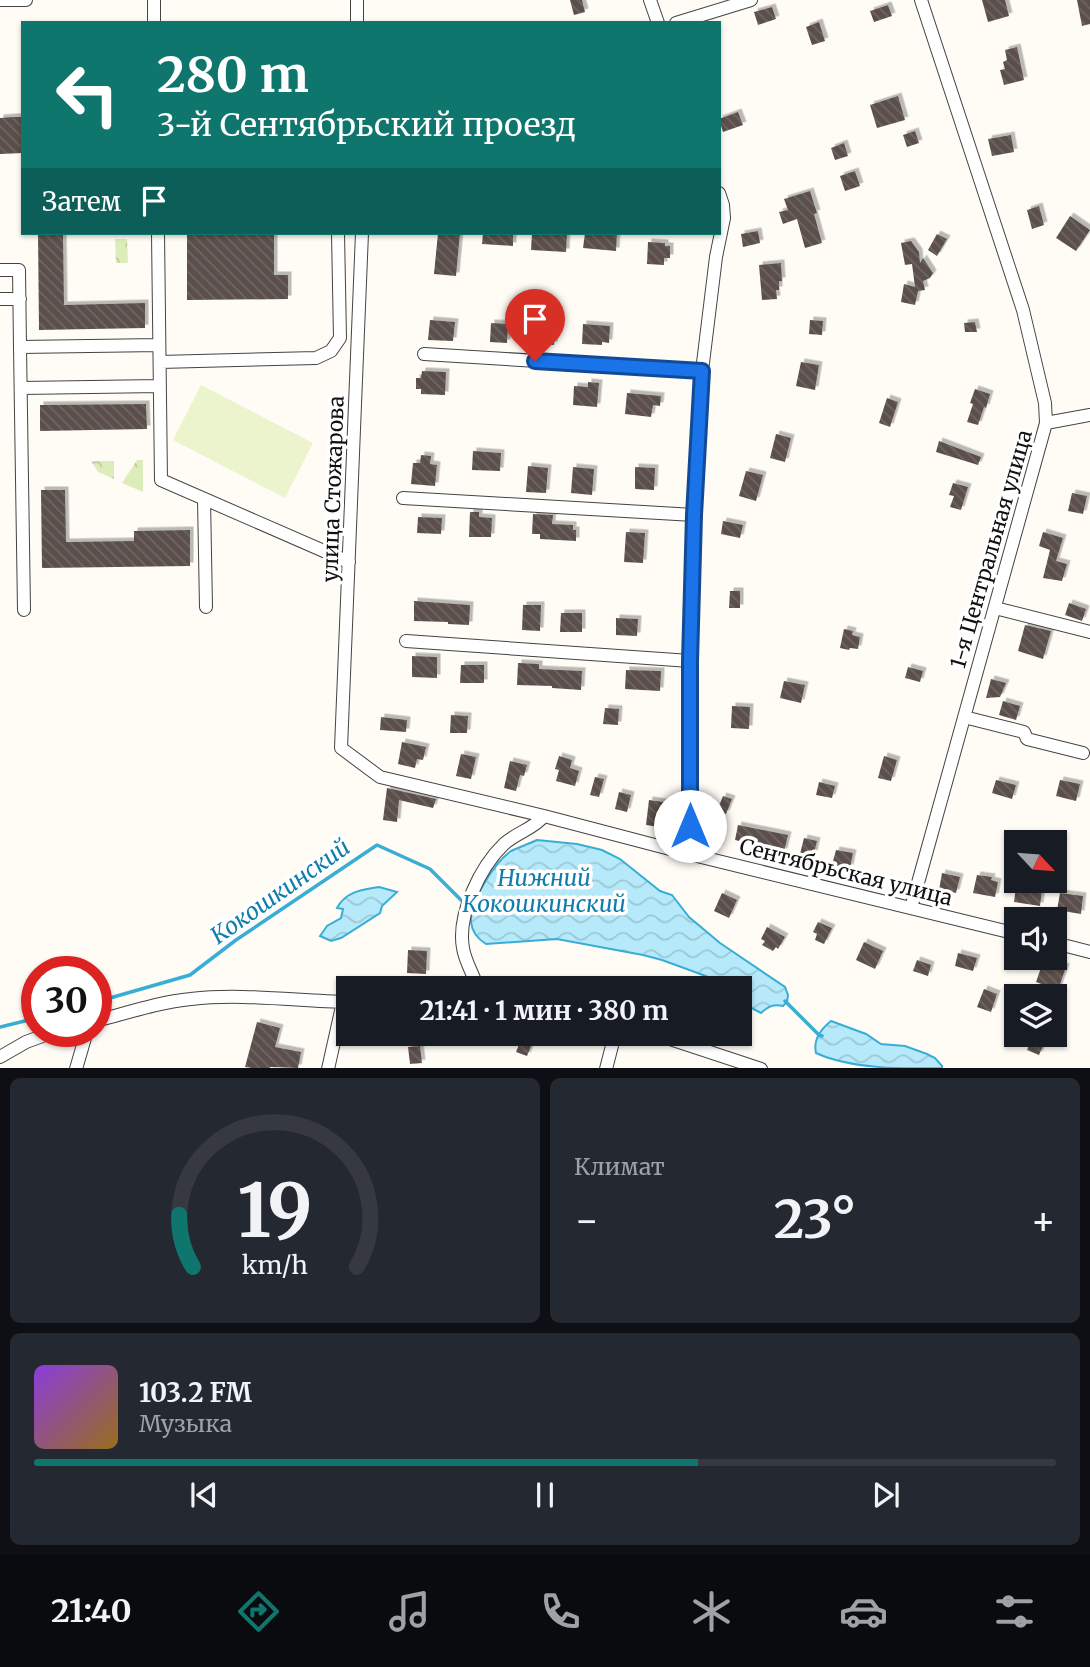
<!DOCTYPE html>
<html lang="ru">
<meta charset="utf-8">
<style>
body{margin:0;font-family:Merriweather,serif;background:#242831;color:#f1f3f6;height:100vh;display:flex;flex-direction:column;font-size:26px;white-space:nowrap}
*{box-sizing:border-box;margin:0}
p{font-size:23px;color:#9ea1a6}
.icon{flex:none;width:38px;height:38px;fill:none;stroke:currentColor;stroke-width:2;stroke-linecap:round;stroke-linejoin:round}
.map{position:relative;height:1068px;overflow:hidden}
.details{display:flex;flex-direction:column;gap:10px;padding:10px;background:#0d0f14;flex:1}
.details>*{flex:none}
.guide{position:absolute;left:21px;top:21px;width:700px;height:214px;border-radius:0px;box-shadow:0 2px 5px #0004;background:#0f766e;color:#fff;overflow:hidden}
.needle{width:46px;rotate:116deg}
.buttons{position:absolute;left:1004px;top:830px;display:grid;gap:14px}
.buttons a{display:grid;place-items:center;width:63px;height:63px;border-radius:0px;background:#171b24;box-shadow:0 2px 5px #0004;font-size:35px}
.speed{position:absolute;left:21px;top:956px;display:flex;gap:14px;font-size:35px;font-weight:700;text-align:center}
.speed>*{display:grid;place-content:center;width:91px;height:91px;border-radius:50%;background:#171b24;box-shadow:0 2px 5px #0004;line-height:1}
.speed .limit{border:10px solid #d22;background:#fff;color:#111}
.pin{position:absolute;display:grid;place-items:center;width:60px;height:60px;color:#fff;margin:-72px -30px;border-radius:50% 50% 50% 0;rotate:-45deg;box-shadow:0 0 7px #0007}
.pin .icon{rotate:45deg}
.me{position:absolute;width:77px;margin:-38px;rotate:0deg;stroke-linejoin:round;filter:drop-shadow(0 0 5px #0008)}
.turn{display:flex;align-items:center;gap:24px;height:147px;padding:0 21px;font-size:32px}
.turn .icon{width:91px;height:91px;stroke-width:2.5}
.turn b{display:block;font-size:49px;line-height:60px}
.then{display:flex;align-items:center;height:66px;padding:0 21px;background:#0003;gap:14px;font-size:26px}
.big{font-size:52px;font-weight:700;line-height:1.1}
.details .widget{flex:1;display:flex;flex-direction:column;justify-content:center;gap:10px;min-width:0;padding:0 24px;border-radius:10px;background:#242831}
.details .dial{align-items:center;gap:0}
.dial svg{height:182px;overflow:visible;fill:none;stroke:#363941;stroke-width:7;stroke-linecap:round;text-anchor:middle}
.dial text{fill:#f1f3f6;stroke:none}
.song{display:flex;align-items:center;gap:21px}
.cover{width:84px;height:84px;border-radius:10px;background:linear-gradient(135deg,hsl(270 70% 55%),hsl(40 70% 35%))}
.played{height:7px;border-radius:4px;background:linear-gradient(90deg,#0f766e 65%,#363941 65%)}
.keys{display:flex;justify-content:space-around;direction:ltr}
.heat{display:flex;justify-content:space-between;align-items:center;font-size:38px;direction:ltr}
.details .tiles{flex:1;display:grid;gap:10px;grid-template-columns:1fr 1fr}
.widget:last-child{grid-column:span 2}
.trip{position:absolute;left:336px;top:976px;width:416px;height:70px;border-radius:0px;background:#171b24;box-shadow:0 2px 5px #0004;font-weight:700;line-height:70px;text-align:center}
.dock{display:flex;height:112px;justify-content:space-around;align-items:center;background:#090b0e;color:#9ea1a6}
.dock .icon{width:49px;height:49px}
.dock .current{color:#0f766e}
.dock b{font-size:32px;color:#f1f3f6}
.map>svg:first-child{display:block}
.park{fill:url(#park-crowns)}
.pitch{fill:#ecf4cd}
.water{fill:url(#water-waves);stroke:#38add6;stroke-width:2}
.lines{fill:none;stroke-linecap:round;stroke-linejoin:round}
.stream{stroke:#38add6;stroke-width:3.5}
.building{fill:url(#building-back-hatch);filter:url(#shadow)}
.minor-casing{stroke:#444;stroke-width:14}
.minor{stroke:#fff;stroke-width:12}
.route-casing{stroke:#114b97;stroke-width:18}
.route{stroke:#1a73e8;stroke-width:12}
.labels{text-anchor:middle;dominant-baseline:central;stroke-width:7;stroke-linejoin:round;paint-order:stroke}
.street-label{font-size:21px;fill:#111;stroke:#fff}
.water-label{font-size:23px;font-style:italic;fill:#107ead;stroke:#fff}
</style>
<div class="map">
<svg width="1090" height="1069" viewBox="0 0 1090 1069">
<defs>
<pattern id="park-crowns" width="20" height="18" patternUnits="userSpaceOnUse" patternTransform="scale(1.75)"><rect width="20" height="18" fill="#dcedbb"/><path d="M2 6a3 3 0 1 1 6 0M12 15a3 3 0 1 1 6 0" fill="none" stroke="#bccaa0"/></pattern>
<pattern id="water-waves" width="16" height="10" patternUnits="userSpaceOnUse" patternTransform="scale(1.75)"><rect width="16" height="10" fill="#b6eafa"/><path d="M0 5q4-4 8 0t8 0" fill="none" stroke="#9bc8d5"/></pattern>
<pattern id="building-back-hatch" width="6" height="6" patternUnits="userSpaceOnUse" patternTransform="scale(1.75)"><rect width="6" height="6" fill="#5b504c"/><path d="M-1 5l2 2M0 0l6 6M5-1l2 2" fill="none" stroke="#6e6562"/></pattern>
<filter id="shadow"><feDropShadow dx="3.5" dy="-3.5" stdDeviation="0" flood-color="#0004"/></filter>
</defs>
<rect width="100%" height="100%" fill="#fffcf5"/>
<path class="park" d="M115 239H127L128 263H116Z
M137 460H143V492L122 483Z
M91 461H114V479L98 472Z"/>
<path class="pitch" d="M201 385 313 443 285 498 173 440Z"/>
<path class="water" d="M537 840 577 844 602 850 620 859 660 891 672 895 689 917 720 943 785 987 788 995 787 1002 783 1006C773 1004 769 1006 761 1013L740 1002V989H723L713 979 703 975 662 960 643 955 557 939 486 944C478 939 472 932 471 922 470 901 494 863 511 851 519 847 529 844 537 840Z
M379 887 397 892 382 906 380 913 341 938 331 941 320 936 327 926 341 918 343 909 337 908C346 891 362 890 379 887Z
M831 1021 866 1034 881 1044 905 1046 927 1054 935 1058 942 1066V1068C902 1069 851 1069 816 1053 813 1040 821 1029 831 1021Z"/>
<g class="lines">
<path class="stream" d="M785 1001 819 1035 822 1036
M96 1002 190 975 236 940 377 845 430 869 464 903
M0 1027 37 1018"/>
</g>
<path class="building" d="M570 0H582L585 12 574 15Z
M982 0H1005L1009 16 988 22Z
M1077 0H1090V24L1082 26Z
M888 5 892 16 874 22 870 11Z
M772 7 776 19 758 25 754 12Z
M819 22 825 41 812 45 806 27Z
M1017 47 1024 80 1004 85 1000 70 1005 69 1003 62 1007 60 1005 50Z
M898 96 905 120 877 128 870 105Z
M738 112 743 125 723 132 719 119Z
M13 117H23V153L0 154V118Z
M915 131 919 143 907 147 903 135Z
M1011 135 1014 152 992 156 988 139Z
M844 143 848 156 835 160 831 148Z
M855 171 860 186 845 191 840 176Z
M810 191 817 213 814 214 822 243 805 248 797 219 783 224 779 212 788 210 784 199Z
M1039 206 1044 225 1032 229 1027 210Z
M1070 216 1090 230 1076 251 1056 238Z
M758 231 760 243 743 247 741 234Z
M38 233H63L64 305 145 303V328L39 330Z
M187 233H274V275H288V299L187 300Z
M438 233H460L456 276 434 274Z
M483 233H513V246L482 244Z
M532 233H567L566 252 531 250Z
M585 233H617L616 251 583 248Z
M937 234 947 239 937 256 928 250Z
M911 241 919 252 920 263 923 258 933 273 930 278 923 281 925 290 918 291 915 305 901 302 904 284 915 287 912 264 905 265 901 243Z
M648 242 665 243V246H670V258H664V265L647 264Z
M781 263 782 281H779V290H776L777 299 762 300 759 265Z
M430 320 455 322 453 341 428 340Z
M810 320 823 321 822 335 809 334Z
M975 322 977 332H965L964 323Z
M491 323 508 324 507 343 490 342Z
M538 323 556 324 554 345 536 344Z
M583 324 610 326 609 343 602 342V345L582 344Z
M801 362 819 365 815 390 796 386Z
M422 371 446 372 445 395 421 394V389H416V378H421Z
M588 382 599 383 597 407 573 405 574 386 588 387Z
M975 389 990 394 986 408 984 407 978 425 967 422 973 404 970 403Z
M627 393 661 396 660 406 653 405 651 417 625 414Z
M887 398 898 402 890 427 879 423Z
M146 404 147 429 40 431V405Z
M776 434 791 438 785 462 770 458Z
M939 441 981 457 978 465 936 452Z
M473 451 501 453 500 471 472 470Z
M421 455 431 456 430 464 437 465 435 486 411 484 413 463H420Z
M528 466 548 468 546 493 526 492Z
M573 467 594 469 592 495 571 493Z
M635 467 655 468 654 490 635 489Z
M746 471 763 475 756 501 739 496Z
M953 483 968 487 961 510 950 507 954 496 949 495Z
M41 490H65L66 542 134 541V531L190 530V566L42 568Z
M1072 493 1087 496 1083 514 1068 511Z
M470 512H479V517L492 518 491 537H469Z
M533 514 553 515 552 524 573 525V530H576V541L540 539V534H532Z
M418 517 442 518 441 534 417 533Z
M723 521 743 525 740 538 721 534Z
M626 532 645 533 643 563 624 562Z
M1043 532 1063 538 1056 561 1067 564 1062 581 1043 578 1050 550 1039 546Z
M730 591H740V608H729Z
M414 601 470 605 469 625 448 624V622L414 621Z
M1069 603 1086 609 1082 621 1065 615Z
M523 605H541L540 631 522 630Z
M561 613H582V632H560Z
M616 618 638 619 637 636 616 635Z
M1025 625 1051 631 1043 659 1018 651Z
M844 629 853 631 852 635 860 637 858 649 850 648 849 650 840 648Z
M412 656 437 657V678L412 677Z
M518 663 539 664V669L582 671 581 690 552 688V686L517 685Z
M461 665H484V683H460Z
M908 667 923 671 920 682 905 678Z
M626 670 661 671 660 691 625 689Z
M991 679 1006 683 1000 697 986 698Z
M784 681 805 685 801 703 780 698Z
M1003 701 1020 706 1016 720 999 715Z
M732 706 750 707 749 729 731 728Z
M605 708 619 709 618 725 603 724Z
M451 715 468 716 467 733H450Z
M381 717 407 720 406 732 380 730Z
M402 742 426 747 423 760 417 759 415 768 398 764Z
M461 754 476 757 471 779 456 776Z
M559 756 572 760 570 768 579 771 575 786 556 781 559 770 555 769Z
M884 756 897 760 891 781 878 778Z
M510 761 527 765 524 776 520 775 516 791 504 788Z
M595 777 604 779 599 797 590 795Z
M996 780 1016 785 1012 799 992 793Z
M1060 780 1080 784 1076 801 1056 796Z
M819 782 835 786 832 798 816 795Z
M387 788 436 799 433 808 399 800 397 822 383 820Z
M619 792 631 795 627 812 615 809Z
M723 796 732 799 726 814 717 811Z
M649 800 663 802 659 827 646 825Z
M738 825 788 835 784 852 735 840Z
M804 838 817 841 812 862 799 858Z
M836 850 853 853 850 868 832 865Z
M942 873 960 877 956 893 939 890Z
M977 875 992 877 991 880 998 882 995 897 973 893Z
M1016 886 1042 890 1040 906 1014 902Z
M722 893 737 900 729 918 714 911Z
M1060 893 1083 896 1081 914 1057 910Z
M818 922 832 928 824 944 815 940 817 934 813 932Z
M767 927 785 937 778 949 776 947 773 951 762 945 765 941 761 939Z
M864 942 883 951 875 969 856 960Z
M408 950 427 951 426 974 407 973Z
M958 953 977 958 973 971 955 966Z
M1044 959 1066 967 1058 990 1036 982Z
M917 960 931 965 928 976 913 971Z
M984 989 997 994 991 1012 977 1007Z
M257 1022 280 1028 275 1047 301 1052 298 1068 270 1067V1068H252L245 1067Z
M1034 1034 1046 1039 1039 1055 1027 1050Z
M520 1042 531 1046 527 1056 516 1052Z
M420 1046 422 1063 410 1064 408 1047Z"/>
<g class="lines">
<defs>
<path id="minor" d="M0 0H26
M154 0V23
M357 0V23
M650 0 658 23
M676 23 751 0
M158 233 161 480 349 562
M362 233 341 748 380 777 544 816 689 854 1017 934
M0 270H19L20 347
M0 299H20
M424 354 702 371
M160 362 316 358 331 351 340 338 338 233
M21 388 160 386
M1046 423 1090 415
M403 498 694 515
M204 499 206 607
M995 608 1090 632
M24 610 20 347 159 345
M406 641 690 661
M964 717 1024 732 1027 739 1083 753
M689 854 690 661 694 515 702 371 716 257 724 218 723 205 719 193
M911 908 1046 423 1045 403 1023 310 921 0
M1055 943 1090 952
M478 989C474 975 465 962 463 948 457 915 480 867 504 844 516 833 535 828 544 816
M96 1021C127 1013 159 1002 191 999 241 993 297 1001 348 1002
M655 1034 761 1069
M0 1057 26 1042 56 1031
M76 1069 87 1031
M328 1069 343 1002
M606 1069 615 1034"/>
</defs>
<use href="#minor" class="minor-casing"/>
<use href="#minor" class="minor"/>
</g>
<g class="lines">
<defs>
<path id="route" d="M535 361 702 371 694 515 690 661V826"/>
</defs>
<use href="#route" class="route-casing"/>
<use href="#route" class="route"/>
</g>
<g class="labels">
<g class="street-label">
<text transform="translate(333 489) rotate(-88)">улица Стожарова</text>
<text transform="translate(991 549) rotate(-74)">1-я Центральная улица</text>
<text transform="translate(846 872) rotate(14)">Сентябрьская улица</text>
</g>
<g class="water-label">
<text x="544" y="877">Нижний<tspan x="544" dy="26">Кокошкинский</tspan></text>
<text transform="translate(280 891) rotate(-35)">Кокошкинский</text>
</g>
</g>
</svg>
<div class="buttons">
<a><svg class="needle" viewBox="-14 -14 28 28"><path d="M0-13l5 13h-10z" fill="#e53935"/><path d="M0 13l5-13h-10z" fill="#9ea1a6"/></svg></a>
<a><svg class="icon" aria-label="sound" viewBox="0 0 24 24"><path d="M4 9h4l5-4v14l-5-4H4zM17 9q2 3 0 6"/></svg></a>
<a><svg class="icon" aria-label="layers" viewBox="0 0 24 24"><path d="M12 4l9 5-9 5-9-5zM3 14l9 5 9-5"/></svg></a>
</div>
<div class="speed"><div class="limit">30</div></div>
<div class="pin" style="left:535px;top:361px;background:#d93025"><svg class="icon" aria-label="arrive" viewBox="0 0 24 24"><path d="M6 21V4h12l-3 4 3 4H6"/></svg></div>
<svg class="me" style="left:690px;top:826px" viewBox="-20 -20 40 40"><circle r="19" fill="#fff"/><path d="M0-13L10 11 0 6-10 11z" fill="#1a73e8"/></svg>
<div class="trip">21:41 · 1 мин · 380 m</div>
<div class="guide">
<div class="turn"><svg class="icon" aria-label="left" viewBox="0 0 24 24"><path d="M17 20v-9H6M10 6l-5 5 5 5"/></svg><div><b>280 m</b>3-й Сентябрьский проезд</div></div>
<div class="then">Затем<svg class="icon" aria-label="arrive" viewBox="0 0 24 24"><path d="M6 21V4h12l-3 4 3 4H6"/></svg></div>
</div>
</div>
<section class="details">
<div class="tiles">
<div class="widget dial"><svg viewBox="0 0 100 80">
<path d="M14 69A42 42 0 1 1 86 69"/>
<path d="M14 69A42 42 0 0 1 8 46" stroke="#0f766e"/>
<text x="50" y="56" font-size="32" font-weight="700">19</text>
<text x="50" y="72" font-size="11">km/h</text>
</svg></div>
<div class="widget"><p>Климат</p>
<div class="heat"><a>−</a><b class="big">23°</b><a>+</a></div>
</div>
<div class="widget">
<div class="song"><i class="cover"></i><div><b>103.2 FM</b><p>Музыка</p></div></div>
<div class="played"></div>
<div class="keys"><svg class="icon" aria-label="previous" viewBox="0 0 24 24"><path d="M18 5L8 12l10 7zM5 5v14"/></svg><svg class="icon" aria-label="pause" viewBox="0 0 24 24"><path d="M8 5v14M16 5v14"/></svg><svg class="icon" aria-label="next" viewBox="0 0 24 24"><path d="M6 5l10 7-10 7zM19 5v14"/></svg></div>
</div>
</div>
</section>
<nav class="dock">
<b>21:40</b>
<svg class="icon current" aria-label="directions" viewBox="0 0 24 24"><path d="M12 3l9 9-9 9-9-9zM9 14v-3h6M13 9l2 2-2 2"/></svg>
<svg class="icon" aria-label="music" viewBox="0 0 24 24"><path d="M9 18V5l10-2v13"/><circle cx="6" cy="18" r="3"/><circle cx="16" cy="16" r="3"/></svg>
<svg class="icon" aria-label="phone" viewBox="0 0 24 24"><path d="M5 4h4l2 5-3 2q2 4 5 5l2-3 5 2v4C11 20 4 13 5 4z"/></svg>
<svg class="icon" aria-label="climate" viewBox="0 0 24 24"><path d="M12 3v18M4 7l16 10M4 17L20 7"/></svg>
<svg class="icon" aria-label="car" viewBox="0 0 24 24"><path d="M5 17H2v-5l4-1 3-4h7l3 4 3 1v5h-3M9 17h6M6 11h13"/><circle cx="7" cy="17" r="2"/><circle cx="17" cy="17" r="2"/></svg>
<svg class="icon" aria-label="filters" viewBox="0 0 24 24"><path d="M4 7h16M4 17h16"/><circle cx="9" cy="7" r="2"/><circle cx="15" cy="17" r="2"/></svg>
</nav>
